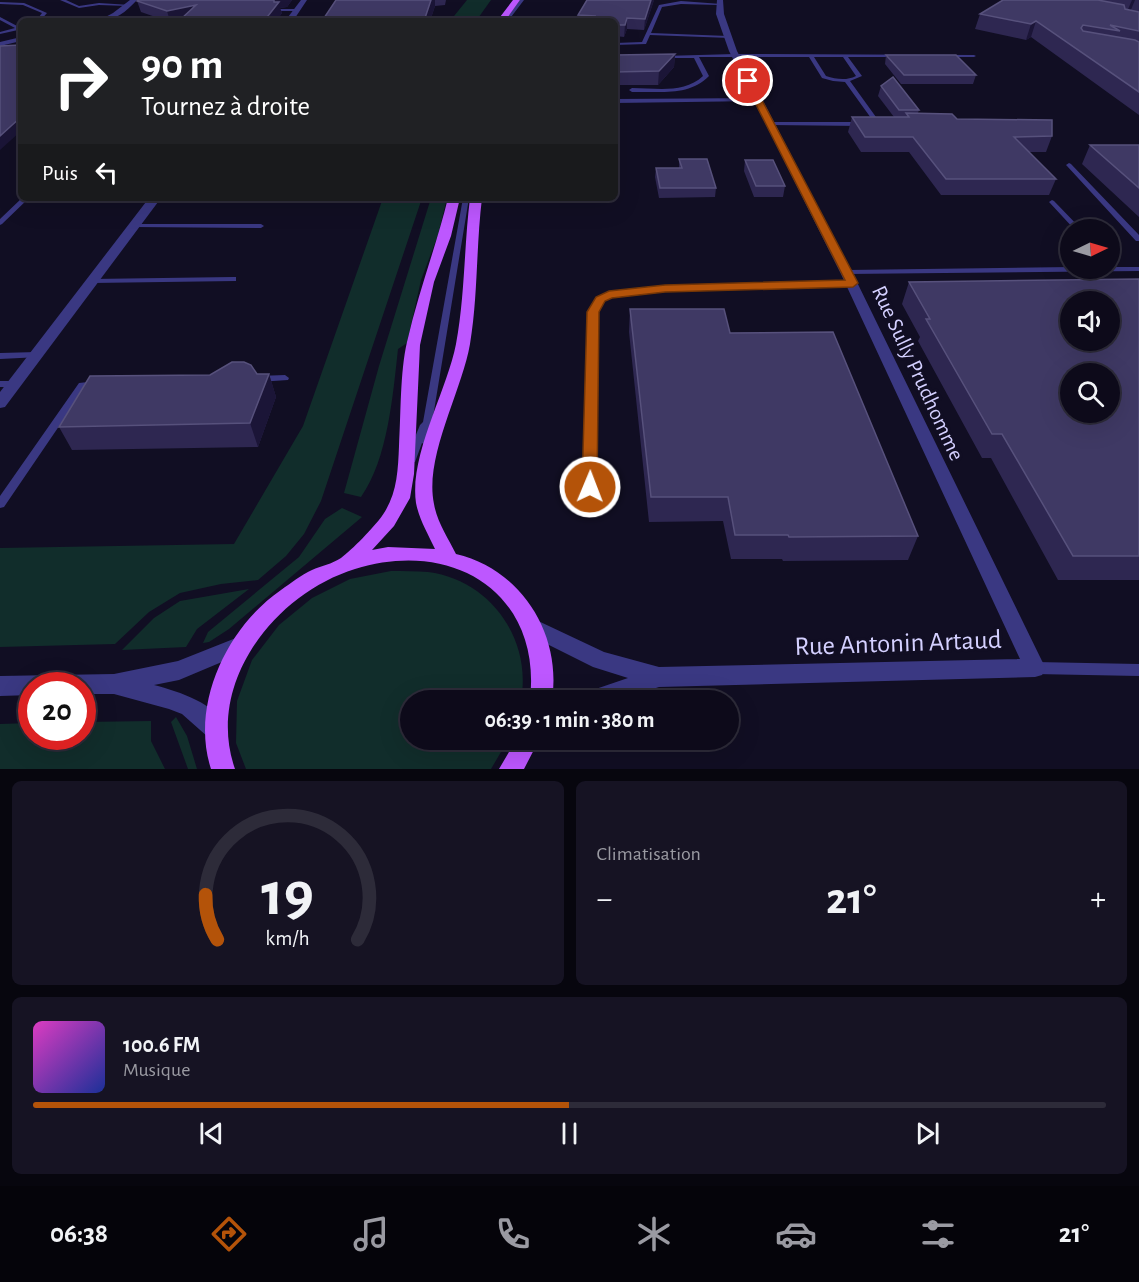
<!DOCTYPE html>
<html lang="fr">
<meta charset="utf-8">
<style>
body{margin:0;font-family:"Alegreya Sans",sans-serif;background:#161323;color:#f1f3f6;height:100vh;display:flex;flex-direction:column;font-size:22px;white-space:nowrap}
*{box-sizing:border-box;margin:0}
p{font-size:20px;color:#9a9aa2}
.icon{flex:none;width:33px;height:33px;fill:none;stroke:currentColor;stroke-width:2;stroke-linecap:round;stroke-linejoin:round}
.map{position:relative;height:769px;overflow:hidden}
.side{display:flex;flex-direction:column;gap:12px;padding:12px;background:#07060e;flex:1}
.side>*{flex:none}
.hud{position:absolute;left:18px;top:18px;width:600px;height:183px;border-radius:9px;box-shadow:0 6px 24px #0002,0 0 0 2px #2d2b39;background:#202124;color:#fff;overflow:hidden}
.needle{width:39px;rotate:85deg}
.fabs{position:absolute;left:1060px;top:219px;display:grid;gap:12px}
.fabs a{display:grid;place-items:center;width:60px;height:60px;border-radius:50%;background:#0d0a1a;box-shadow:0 6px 24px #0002,0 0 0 2px #2d2b39;font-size:30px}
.speed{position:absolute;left:18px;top:672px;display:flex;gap:12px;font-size:30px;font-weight:700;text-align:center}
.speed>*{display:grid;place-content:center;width:78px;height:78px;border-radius:50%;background:#0d0a1a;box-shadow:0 6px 24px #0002,0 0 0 2px #2d2b39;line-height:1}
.speed .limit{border:9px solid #d22;background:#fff;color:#111}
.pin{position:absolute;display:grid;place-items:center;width:51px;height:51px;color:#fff;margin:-26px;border:3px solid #fff;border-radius:50%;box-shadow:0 2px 6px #0007}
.me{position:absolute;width:66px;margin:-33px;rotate:1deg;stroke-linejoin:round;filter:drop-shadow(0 0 4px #0008)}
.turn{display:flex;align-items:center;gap:21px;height:126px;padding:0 24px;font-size:27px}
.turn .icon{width:78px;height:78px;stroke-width:2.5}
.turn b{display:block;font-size:42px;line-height:51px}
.then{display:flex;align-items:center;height:57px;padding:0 24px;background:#0003;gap:12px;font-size:22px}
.big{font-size:45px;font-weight:600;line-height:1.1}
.side .widget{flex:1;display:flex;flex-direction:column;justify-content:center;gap:9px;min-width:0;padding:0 21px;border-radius:9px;background:#161323}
.side .dial{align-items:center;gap:0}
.dial svg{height:156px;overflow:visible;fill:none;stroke:#2d2b39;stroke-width:7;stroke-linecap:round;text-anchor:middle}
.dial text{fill:#f1f3f6;stroke:none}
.song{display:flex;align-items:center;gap:18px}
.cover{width:72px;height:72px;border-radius:9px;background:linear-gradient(135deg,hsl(310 70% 55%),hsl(230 70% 35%))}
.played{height:6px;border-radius:3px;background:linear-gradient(90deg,#b45309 50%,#2d2b39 50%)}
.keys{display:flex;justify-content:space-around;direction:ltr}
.heat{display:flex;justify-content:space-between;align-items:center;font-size:33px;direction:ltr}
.side .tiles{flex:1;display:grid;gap:12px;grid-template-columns:1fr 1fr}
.widget:last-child{grid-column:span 2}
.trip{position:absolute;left:400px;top:690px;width:339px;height:60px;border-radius:30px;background:#0d0a1a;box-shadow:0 6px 24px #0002,0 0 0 2px #2d2b39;font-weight:600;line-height:60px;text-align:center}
.tab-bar{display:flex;height:96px;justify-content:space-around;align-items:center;background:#05040a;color:#9a9aa2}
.tab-bar .icon{width:42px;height:42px}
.tab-bar .current{color:#b45309}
.tab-bar b{font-size:27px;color:#f1f3f6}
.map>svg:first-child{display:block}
.green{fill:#112d2b}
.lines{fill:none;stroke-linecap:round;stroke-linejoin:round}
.service{fill:#3a3882;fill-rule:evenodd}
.minor{fill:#3a3882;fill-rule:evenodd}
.tertiary{fill:#3a3882;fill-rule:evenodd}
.primary{fill:#bd57ff;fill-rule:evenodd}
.wall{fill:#2e2751}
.shaded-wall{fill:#1b1537}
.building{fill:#3f3964;stroke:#57517c;stroke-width:1.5;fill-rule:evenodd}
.route{fill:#b45309;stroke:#753606;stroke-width:1.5}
.labels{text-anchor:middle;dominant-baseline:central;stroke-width:6;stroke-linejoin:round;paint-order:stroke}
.street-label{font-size:22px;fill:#d4d0ff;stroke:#110e23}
.near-street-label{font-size:27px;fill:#d4d0ff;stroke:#110e23}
</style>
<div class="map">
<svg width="1139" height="769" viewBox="0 0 1139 769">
<rect width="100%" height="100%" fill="#110e23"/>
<path class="green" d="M467 0H491L476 21H450Z
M383 198H422L321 501 304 534 286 556 258 580 221 584 180 593 149 612 115 644 0 647V548L234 544 303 426Z
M431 198H447L438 235 421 280 407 343 398 349C393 394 388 459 361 497L344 493 379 366Z
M342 508 362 517 229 629 209 642 203 643 208 632 299 557 325 519Z
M391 571C403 571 416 571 428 572 491 580 532 640 521 700H411V740H508L491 769H246L236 743 237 701 252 660 279 625 312 598 350 579Z
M249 589 197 629 186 647 122 650 154 618 180 601Z
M176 717 187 736 197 769H188L171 722Z
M151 721V741L165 769H0V724L31 723 32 736H82L83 722Z"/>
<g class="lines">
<path class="service" d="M60 0H66L79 6 99 3 130 5 128 6 99 5 79 8Z
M520 0H524L508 21H504Z
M681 1 721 4 719 5 681 4 662 7 651 33 728 36 730 38 650 35 646 44 615 45V43L642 42 659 5Z
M0 2 24 3 47 13 40 21H36L42 13 23 5 0 4Z
M279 9H297L299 10 297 11H278Z
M0 17 19 27H21V31L18 30 0 34V32L15 28 0 20Z
M735 54 974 55 976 56 974 57H848L862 76 850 81 881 124 878 126 876 125 845 82 833 81 822 78 809 57H699L709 76C689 97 658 91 632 92L629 90 632 88C656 88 684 94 703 76L694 58H665L663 57V56ZM814 57H843L856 76C846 81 836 79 826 76Z
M760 98 761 99 758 101 615 103V99Z
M772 122H862L865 124 862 126 770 125 769 124Z
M1069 163 1071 164 1139 235V241H1136L1067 166 1066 165Z
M22 198H29L2 224 0 225V219Z
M463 198H469L433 417 432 443 430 445 427 446 422 443 415 462H407L406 459 420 425 423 422Z
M1052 200 1054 201 1082 230H1075L1050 203 1049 202Z
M134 224H261L264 226 261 228 132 227V225Z
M1071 267 1110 268V267H1139V271L847 274 843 272 847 270Z
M233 277H236V281L92 283 88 281 92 279Z
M853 281H856L857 283 856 285 665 290 611 296 603 300 597 312 595 487 594 490H586L585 487 589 312 597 297 609 292 665 286Z
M37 352 40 353 41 355 40 357 0 359V353Z
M285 375 289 378 288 380 258 382 254 379 258 376Z
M0 381H15L19 384 15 387H0Z
M97 381 100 382 101 384 100 386 85 388 4 507 0 508V496L79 383Z
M1035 662 1139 664V676L1035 674 1031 672 1029 668 1031 664Z"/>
<path class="minor" d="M130 0H137C126 12 115 21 98 21L113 13Z
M301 0H307L293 21H285Z
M21 37V41L0 46V42Z
M149 198H161L5 407 0 408V392Z
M241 636 248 639 251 645 248 651 179 680 154 685C180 692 216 703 227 729L224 737 216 740 208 737 182 714 169 709 114 694H82V686H32V695L0 696V676L114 674 178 661Z"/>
<path class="tertiary" d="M717 0H723L724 14 737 51 853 274 1042 661 1046 668 1042 675 1035 677 659 687 619 700H581L584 693 628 678 593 667 527 634 524 628 527 622 534 619 604 652 659 667 1020 659 841 274 729 51 716 14Z"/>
<path class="primary" d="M513 0H520L505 21H497Z
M448 198H460L451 236 434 282 420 345 414 474 410 498 394 526 372 550 388 547 435 549C428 534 419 519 416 503 409 455 447 391 456 344 465 296 464 246 470 198H482C476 247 478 296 470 344 462 391 424 457 434 504 437 522 448 538 456 554 521 569 562 634 552 700H530C542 593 453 538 355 569 274 594 205 684 235 769H211C190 705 227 627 281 590 291 583 301 575 312 570 321 566 332 564 341 558 352 550 374 527 382 516 397 495 398 471 399 446 401 414 400 372 407 342 418 293 436 247 448 198Z
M516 740H539L524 769H499Z"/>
</g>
<path class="wall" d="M138 0H292L287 7 280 8 282 13 276 21H182L181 20 175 21H167L141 12 137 1Z
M336 0H446L445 5 435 6 430 21H322Z
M654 0 644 30 627 29 624 37 615 36V21H578V15Z
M1003 0H1139V115L1031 37 1026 40 975 29 980 14Z
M675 54 674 67 658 85H615V55Z
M886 55 976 75 973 84H901L885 64Z
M881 86 919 110 918 113 957 119 1052 136 1046 152H1029L1056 179 1049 195H941L909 152H861L848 132 852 117H894L878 96Z
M1090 145H1139V217L1082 164Z
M679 159 716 188 715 197 659 198 655 177 656 168H679Z
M745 160 785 186 783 197H754L744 171Z
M1139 279V580H1058L991 458H982L918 341 920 337 902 304 909 282Z
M630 309 730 333 918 536 908 560 783 561 782 559H731L723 521 649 522 629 332Z
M257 374H269L276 397 258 447 72 450 59 427Z"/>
<path class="shaded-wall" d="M274 0H292L287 7 280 8 282 13 276 21H264Z
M431 0H435V6L430 21H424Z
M651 0H654L644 30 645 19Z
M1132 0H1135L1130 12 1126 14Z
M196 5 199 16 175 21H170L167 11Z
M627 18V29L624 37 625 25Z
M1036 21 1031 37 1026 40 1031 24Z
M675 54 674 67 658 85 659 71Z
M21 117V131L0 150V136Z
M269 374 276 397 258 447 250 423Z"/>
<path class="building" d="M138 0H274V2H279L264 21H185L181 19 196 5 167 11 137 1Z
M336 0H431L424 21H322Z
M587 0H651L645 19 627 18 625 25H615V21H593L595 16 578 15Z
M1003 0H1098L1124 5 1125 9 1139 12V31L1110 25 1120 31 1083 25 1081 28 1083 31 1135 40 1139 42V92L1036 21 1031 24 980 14Z
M20 45H21V117L0 136V46Z
M675 54 659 71 615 72V55Z
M886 55H956L976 75H904Z
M893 77 919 110H899L881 86Z
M906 113 952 114 957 119 1052 120V136L1014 137 1056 179H946L913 137H865L852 117H909Z
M1090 145H1139V188Z
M679 159H707L716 188H660L656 168H682Z
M745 160H773L785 186H756Z
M1139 279V556H1073L1002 434H992L926 319H930L909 282ZM1071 302H1110V340H1071ZM1071 374H1110V412H1071Z
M630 309H724L730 333 833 332 918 536 789 537 788 535H735L728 497H651Z
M232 362H244L251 365 257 374H269L250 423 59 427 90 376 210 375Z"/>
<path class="route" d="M748 78 752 81 858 283 853 287 665 292 612 298 605 301 599 312 597 487 595 491H584L582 487 587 312 596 297 609 291 665 285 845 280 744 81Z"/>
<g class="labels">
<g class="street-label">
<text transform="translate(918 373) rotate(65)">Rue Sully Prudhomme</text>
</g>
<g class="near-street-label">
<text transform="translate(898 643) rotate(-2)">Rue Antonin Artaud</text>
</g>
</g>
</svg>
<div class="fabs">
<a><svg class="needle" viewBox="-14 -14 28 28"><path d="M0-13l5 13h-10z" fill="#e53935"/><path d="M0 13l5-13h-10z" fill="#9a9aa2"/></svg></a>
<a><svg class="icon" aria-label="sound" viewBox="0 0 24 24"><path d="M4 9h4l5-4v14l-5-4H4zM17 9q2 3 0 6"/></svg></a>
<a><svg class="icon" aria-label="search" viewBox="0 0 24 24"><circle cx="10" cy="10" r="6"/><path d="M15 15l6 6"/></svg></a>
</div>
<div class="speed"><div class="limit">20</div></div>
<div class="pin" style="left:748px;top:81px;background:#d93025"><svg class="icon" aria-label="arrive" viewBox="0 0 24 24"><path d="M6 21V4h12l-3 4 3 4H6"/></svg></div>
<svg class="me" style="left:590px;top:487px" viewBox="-20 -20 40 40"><circle r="17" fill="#b45309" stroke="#fff" stroke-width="3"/><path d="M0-11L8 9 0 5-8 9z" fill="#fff"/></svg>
<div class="trip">06:39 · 1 min · 380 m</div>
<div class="hud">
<div class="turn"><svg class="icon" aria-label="right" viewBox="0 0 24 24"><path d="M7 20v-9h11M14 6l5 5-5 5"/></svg><div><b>90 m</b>Tournez à droite</div></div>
<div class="then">Puis<svg class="icon" aria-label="left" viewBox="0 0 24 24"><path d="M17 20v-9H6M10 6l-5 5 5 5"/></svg></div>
</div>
</div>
<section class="side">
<div class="tiles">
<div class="widget dial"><svg viewBox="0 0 100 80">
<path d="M14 69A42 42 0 1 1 86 69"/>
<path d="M14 69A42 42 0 0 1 8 46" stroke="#b45309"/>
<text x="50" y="56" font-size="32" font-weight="700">19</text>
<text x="50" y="72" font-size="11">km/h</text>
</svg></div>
<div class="widget"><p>Climatisation</p>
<div class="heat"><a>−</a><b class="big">21°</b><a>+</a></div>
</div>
<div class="widget">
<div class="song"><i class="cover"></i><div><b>100.6 FM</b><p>Musique</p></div></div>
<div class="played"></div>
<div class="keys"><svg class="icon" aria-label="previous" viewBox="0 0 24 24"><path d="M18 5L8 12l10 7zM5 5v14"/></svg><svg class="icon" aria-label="pause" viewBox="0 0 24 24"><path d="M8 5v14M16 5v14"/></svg><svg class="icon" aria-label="next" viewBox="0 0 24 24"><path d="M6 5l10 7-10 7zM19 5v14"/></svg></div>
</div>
</div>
</section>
<nav class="tab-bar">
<b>06:38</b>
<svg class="icon current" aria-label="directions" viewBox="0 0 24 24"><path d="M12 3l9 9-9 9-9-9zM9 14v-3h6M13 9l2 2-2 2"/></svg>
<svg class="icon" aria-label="music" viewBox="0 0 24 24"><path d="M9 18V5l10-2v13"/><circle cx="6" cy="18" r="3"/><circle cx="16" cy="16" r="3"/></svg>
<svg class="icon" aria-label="phone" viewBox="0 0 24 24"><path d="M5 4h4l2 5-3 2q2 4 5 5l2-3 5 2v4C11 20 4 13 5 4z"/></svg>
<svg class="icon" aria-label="climate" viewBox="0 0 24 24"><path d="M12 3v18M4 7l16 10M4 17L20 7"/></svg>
<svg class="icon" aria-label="car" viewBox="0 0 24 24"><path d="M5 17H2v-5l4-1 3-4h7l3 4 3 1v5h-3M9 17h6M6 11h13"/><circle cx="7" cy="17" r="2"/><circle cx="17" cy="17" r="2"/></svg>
<svg class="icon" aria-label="filters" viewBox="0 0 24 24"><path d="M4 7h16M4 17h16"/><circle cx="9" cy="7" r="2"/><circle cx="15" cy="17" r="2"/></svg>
<b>21°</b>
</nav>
